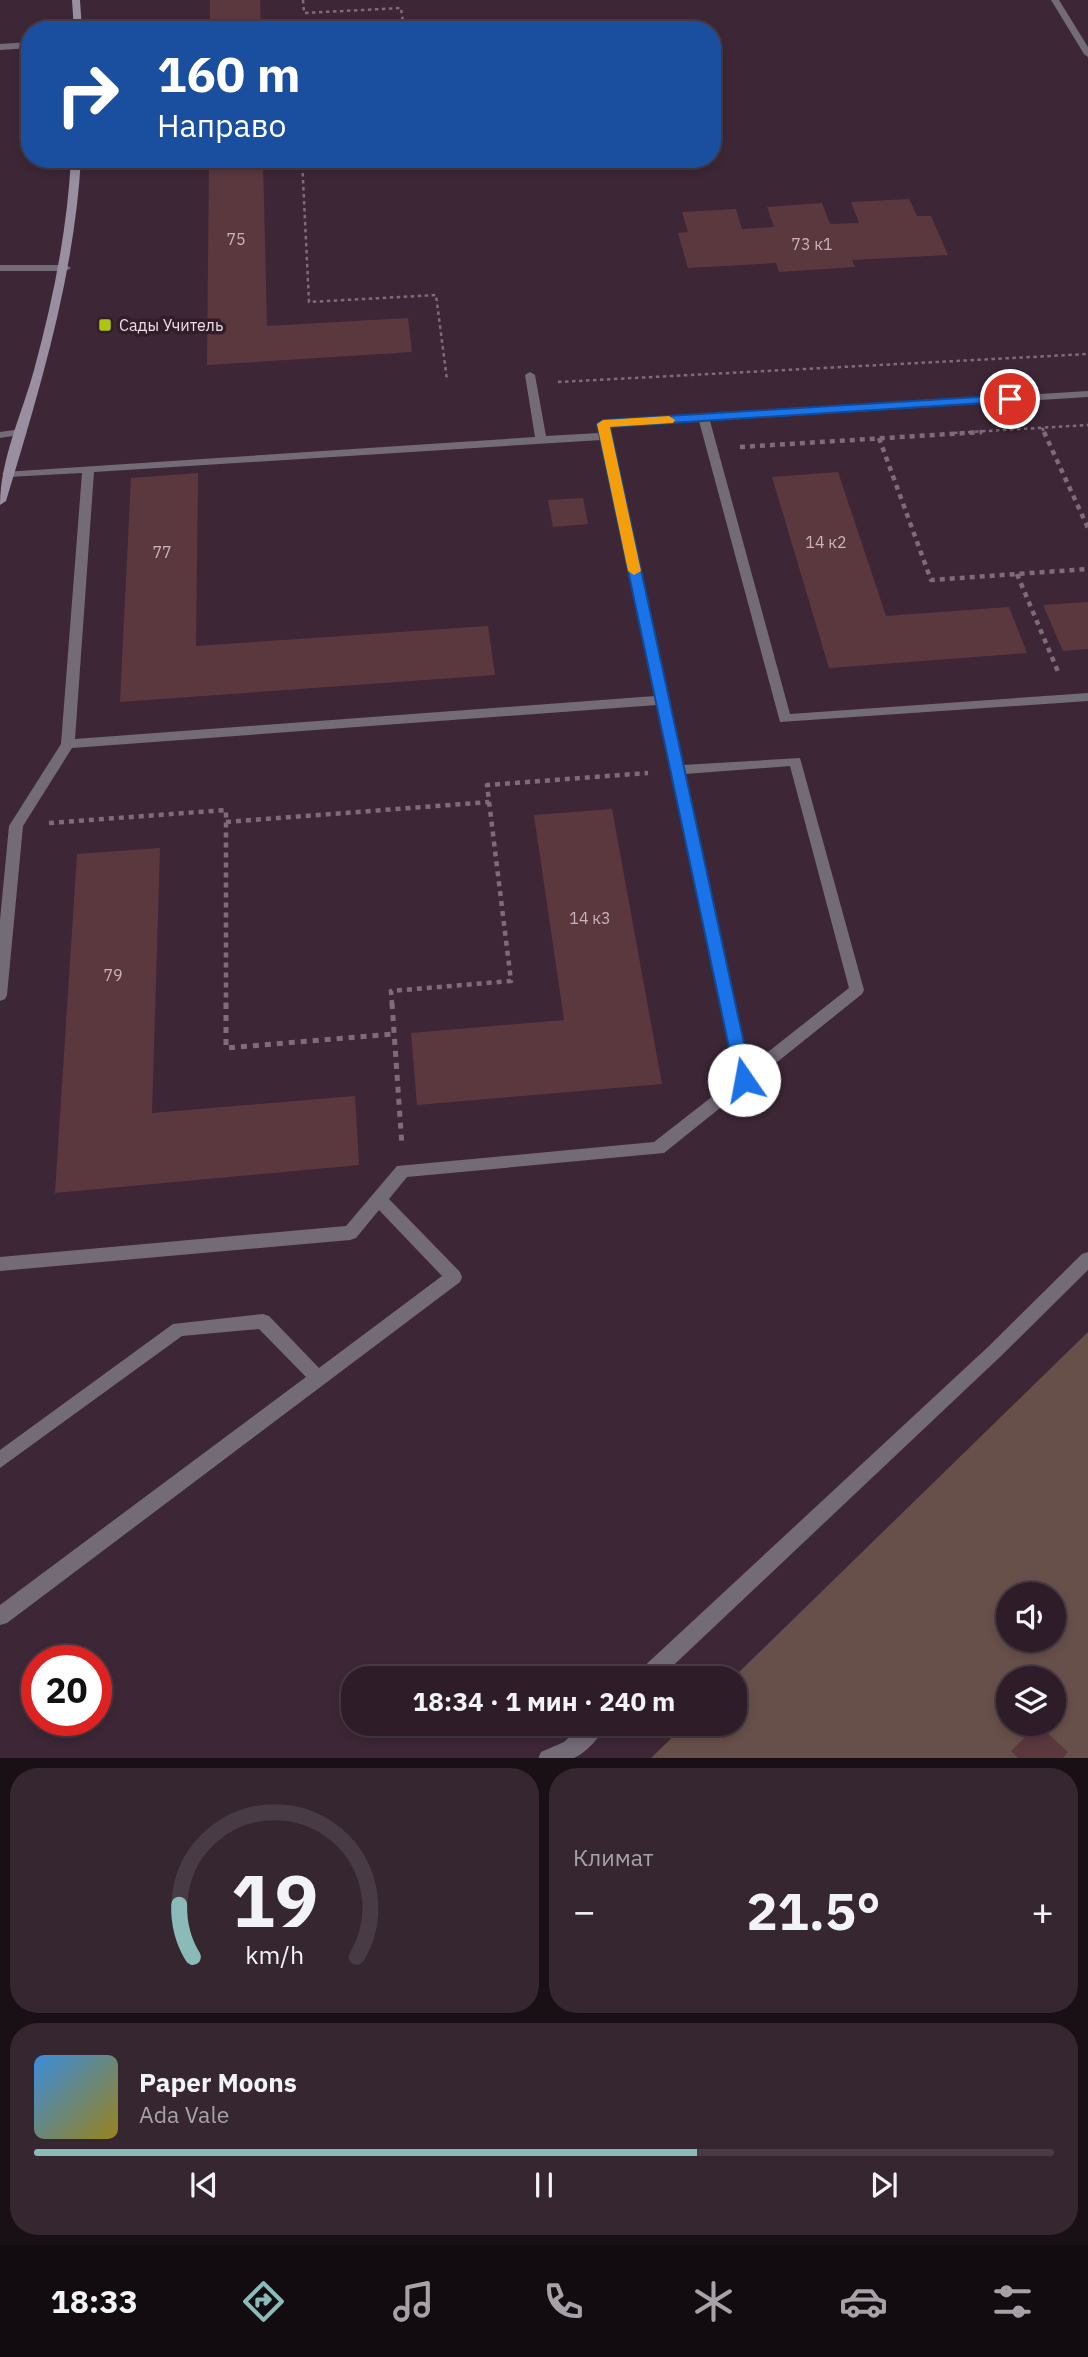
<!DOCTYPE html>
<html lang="ru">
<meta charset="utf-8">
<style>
body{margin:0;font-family:"IBM Plex Sans",sans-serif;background:#362630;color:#f1f3f6;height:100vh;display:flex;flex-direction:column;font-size:26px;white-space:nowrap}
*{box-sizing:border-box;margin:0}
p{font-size:23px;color:#a7a2a8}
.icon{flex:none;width:38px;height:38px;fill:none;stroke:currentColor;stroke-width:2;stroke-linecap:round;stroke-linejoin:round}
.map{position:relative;height:1758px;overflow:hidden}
.drawer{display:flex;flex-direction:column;gap:10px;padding:10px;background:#191016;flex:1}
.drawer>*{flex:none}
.hud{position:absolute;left:21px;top:21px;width:700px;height:147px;border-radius:28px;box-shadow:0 4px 10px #0003,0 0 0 2px #493b45;background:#1a4fa0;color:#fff;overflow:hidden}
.buttons{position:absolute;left:996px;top:1582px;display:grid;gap:14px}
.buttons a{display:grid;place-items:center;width:70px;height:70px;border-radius:50%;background:#2e1d28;box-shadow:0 4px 10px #0003,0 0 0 2px #493b45;font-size:35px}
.speed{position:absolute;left:21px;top:1645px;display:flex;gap:14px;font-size:35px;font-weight:700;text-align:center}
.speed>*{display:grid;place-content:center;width:91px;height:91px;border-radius:50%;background:#2e1d28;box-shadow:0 4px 10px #0003,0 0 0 2px #493b45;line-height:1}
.speed .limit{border:10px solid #d22;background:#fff;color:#111}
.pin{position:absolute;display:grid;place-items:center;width:60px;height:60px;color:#fff;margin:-30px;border:4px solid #fff;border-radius:50%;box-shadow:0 2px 7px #0007}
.me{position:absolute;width:77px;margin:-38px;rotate:348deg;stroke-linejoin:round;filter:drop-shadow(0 0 5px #0008)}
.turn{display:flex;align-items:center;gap:24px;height:147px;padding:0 21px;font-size:32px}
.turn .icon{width:91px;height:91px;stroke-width:2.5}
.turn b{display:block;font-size:49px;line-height:60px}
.big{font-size:52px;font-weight:800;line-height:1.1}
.drawer .widget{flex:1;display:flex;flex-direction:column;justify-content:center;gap:10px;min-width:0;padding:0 24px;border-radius:28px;background:#362630}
.drawer .dial{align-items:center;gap:0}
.dial svg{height:182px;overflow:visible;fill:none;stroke:#493b45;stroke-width:7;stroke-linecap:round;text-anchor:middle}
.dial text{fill:#f1f3f6;stroke:none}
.song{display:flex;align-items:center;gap:21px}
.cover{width:84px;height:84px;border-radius:10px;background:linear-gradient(135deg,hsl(210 70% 55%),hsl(50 70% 35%))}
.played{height:7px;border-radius:4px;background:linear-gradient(90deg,#8bbbb9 65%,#493b45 65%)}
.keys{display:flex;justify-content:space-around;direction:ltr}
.heat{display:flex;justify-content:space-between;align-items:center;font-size:38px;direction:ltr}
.drawer .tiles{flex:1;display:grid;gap:10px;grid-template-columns:1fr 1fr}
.widget:last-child{grid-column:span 2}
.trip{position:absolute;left:341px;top:1666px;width:406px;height:70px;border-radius:28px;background:#2e1d28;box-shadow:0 4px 10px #0003,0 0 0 2px #493b45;font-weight:800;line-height:70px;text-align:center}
.tab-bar{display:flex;height:112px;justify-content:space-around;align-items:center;background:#120c10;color:#a7a2a8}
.tab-bar .icon{width:49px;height:49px}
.tab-bar .selected{color:#8bbbb9}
.tab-bar b{font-size:32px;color:#f1f3f6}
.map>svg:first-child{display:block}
.green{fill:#68504a;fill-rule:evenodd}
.building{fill:#5b383e}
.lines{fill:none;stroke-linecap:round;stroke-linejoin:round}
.path-far2{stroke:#806c79;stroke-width:2.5;stroke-dasharray:3.5 3.5;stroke-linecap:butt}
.path-far1{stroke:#806c79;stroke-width:4.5;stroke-dasharray:5 5;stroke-linecap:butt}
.path{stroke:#806c79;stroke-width:5;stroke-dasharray:6 6;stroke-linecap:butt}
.service{fill:#736c77;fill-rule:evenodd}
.minor{fill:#736c77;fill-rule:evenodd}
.secondary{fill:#998fa0;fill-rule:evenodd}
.route{fill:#1a73e8;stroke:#114b97;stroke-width:2}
.slow{fill:#f59e0b}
.poi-dot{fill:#acc611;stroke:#321d2b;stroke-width:2.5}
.labels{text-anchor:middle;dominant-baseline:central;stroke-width:7;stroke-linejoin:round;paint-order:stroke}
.number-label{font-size:16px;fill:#c8b4bc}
.far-poi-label{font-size:16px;fill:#ecdde6;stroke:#321d2b;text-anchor:start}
</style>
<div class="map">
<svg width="1088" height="1759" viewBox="0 0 1088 1759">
<rect width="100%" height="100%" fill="#3d2736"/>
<path class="green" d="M1088 1332V1758L650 1759 686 1724H735V1678H733ZM1008 1594H1054V1640H1008ZM1008 1678H1054V1724H1008Z"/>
<path class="building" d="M210 0H260L261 30H210Z
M209 159H263L267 326 408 318 412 352 207 365Z
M909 199 917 216H931L948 255 852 260 855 267 779 272 776 263 688 268 678 233 688 232 682 212 736 209 742 229 774 227 767 207 822 203 830 224 859 223 851 202Z
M838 472 886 616 1009 607 1027 653 829 668 772 477Z
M198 473 196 646 488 626 495 675 120 702 131 478Z
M583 498 588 524 553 527 548 500Z
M1088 602V649L1063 651 1043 605Z
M612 809 662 1084 417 1105 411 1033 564 1020 534 815Z
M160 848 152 1113 355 1096 359 1165 55 1193 77 854Z
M1038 1724 1068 1752 1062 1759H1019L1011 1751Z"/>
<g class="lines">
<path class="path-far2" d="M303 0 304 13 401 8 404 30
M302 159 309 302 436 295 447 380
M558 382 1088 354
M1042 428 1045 433
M954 433 1088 425"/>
<path class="path-far1" d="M1044 432 1088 528
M879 438 931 580 1088 569
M740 447 982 432
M1017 574 1059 674
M226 822 489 802
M49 823 226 810V1005
M392 1005 391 991 511 981 487 785 648 773"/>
<path class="path" d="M226 1003V1048L394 1034
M392 1003 402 1146"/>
<path class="service" d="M30 42V48L0 50V44Z
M0 265H66L71 268 66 271H0Z
M530 372 535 375 546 436 599 433 597 424 603 421 1088 391V397L710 421 790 714 1088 693V701L780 722 699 421 609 427 683 765 800 758 864 990 862 994 664 1153 407 1177 389 1199 460 1272 462 1277 460 1282 7 1623 0 1625V1605L306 1377 259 1329 182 1336 0 1468V1450L173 1324 263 1314 269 1316 319 1368 442 1276 379 1210 356 1238 350 1240 0 1271V1257L346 1226 397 1166 654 1142 736 1078 657 705 72 748 23 826 7 995 5 999 0 1001V920L9 826 61 744 82 473 8 477 2 474 4 472 535 437 525 375ZM601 440 655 696 75 739 94 472ZM790 766 849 988 749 1067 685 774Z
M21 429 27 432 25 434 0 438V432Z
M1088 1252V1270L1001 1356 660 1678H637L639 1671 989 1346 1082 1254Z
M583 1724H607C602 1735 585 1754 574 1758 564 1759 549 1759 538 1759L541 1752 564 1742Z"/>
<path class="minor" d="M1051 0H1059L1088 47V57L1084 54Z"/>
<path class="secondary" d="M72 0H80L82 30H74Z
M71 159H81C74 278 40 388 6 501L0 505C0 459 22 414 34 370 53 300 67 232 71 159Z"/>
</g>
<path class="route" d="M1010 395 1015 396V401L610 427 752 1080 750 1085H737L597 424 603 420Z"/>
<path class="slow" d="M669 416 675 420 673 423 610 427 641 571 634 575 628 571 597 424 603 420Z"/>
<rect class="poi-dot" x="98" y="318" width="14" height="14" rx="3.5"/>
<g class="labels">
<g class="number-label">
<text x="236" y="239">75</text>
<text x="812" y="244">73 к1</text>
<text x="826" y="542">14 к2</text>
<text x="162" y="552">77</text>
<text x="590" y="918">14 к3</text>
<text x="113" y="975">79</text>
</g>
<g class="far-poi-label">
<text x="119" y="325">Сады Учитель</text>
</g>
</g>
</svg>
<div class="buttons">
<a><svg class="icon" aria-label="sound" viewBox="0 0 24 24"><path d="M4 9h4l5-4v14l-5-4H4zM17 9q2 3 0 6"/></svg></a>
<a><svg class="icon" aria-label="layers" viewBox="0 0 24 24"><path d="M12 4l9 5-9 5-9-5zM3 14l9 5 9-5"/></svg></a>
</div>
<div class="speed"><div class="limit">20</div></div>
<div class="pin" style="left:1010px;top:399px;background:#d93025"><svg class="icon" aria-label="arrive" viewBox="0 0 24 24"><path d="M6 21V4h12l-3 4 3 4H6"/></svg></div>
<svg class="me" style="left:744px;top:1080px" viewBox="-20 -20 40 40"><circle r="19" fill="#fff"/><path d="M0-13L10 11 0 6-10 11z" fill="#1a73e8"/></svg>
<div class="trip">18:34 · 1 мин · 240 m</div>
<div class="hud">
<div class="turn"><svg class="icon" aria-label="right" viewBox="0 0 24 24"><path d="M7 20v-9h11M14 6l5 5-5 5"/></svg><div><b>160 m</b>Направо</div></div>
</div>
</div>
<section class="drawer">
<div class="tiles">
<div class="widget dial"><svg viewBox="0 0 100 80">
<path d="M14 69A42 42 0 1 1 86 69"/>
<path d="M14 69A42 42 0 0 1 8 46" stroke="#8bbbb9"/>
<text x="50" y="56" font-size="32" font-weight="700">19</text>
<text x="50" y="72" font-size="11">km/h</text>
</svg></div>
<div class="widget"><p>Климат</p>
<div class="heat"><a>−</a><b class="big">21.5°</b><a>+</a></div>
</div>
<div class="widget">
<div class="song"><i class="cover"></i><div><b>Paper Moons</b><p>Ada Vale</p></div></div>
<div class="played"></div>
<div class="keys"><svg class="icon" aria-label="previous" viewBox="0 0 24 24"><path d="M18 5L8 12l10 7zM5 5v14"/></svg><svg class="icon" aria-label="pause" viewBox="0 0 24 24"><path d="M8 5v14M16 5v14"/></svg><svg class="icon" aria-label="next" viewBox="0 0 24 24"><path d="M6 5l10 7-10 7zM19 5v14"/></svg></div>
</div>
</div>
</section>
<nav class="tab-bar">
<b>18:33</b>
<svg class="icon selected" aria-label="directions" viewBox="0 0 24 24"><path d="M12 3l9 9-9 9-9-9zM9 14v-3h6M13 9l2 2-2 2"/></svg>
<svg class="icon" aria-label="music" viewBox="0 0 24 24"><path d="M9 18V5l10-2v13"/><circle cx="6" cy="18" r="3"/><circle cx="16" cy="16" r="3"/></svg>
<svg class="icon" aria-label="phone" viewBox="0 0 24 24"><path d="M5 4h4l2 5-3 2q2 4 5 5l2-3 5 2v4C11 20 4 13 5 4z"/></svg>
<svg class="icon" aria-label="climate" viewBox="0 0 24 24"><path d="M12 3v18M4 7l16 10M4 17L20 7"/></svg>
<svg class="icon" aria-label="car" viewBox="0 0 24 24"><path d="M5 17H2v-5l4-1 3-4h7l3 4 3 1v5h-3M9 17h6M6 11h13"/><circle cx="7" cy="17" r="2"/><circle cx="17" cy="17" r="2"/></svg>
<svg class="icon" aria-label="filters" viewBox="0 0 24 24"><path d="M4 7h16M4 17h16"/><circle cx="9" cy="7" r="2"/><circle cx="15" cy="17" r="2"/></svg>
</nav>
